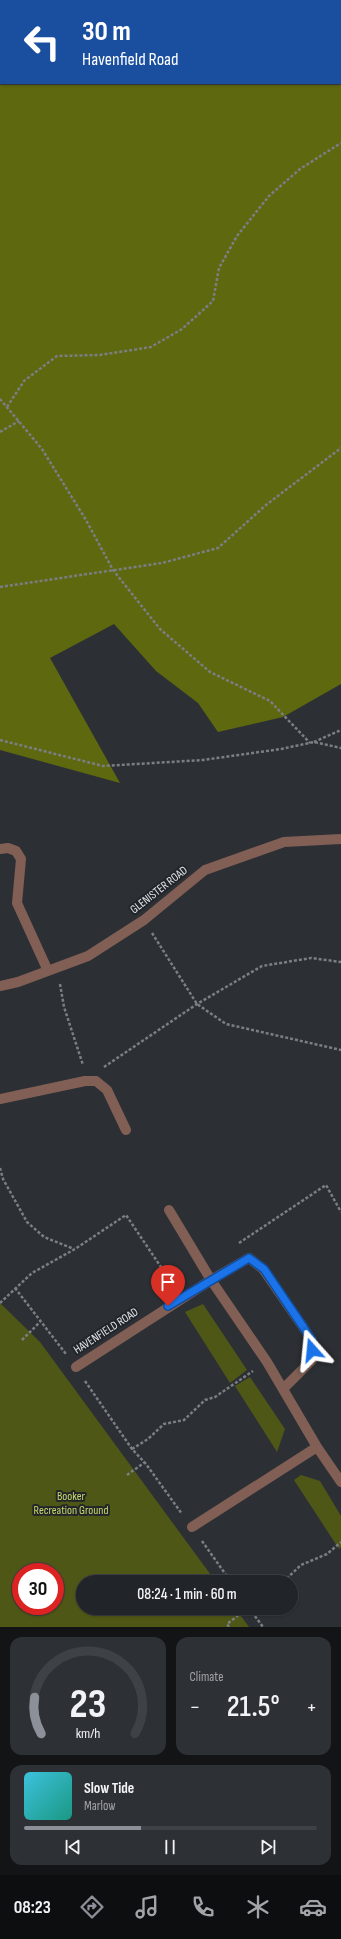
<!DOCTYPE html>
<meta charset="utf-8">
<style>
body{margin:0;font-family:"Sofia Sans Condensed",sans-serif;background:#2d3034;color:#f1f3f6;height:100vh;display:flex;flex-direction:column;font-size:15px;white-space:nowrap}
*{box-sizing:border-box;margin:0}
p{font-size:13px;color:#a2a4a8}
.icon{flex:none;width:22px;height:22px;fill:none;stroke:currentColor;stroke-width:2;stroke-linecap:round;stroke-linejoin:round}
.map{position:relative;height:1627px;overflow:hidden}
.sheet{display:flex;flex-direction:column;gap:10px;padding:10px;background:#121416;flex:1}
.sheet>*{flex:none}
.banner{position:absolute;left:0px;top:0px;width:341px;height:84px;box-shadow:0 1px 3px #0004,0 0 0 1px #3e4145;background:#1a4fa0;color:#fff;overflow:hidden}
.speed{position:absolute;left:12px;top:1563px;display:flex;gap:8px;font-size:20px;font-weight:700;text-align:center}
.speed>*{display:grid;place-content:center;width:52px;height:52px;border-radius:50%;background:#212428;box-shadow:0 1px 3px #0004,0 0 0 1px #3e4145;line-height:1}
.speed .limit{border:6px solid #d22;background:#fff;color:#111}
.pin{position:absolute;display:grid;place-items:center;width:34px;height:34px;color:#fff;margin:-41px -17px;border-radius:50% 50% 50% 0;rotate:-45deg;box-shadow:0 0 4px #0007}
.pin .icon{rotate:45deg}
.me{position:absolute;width:44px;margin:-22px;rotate:342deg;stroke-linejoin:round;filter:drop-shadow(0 0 3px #0008)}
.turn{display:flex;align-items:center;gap:14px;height:84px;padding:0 16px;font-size:18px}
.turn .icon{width:52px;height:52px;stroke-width:2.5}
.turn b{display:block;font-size:28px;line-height:34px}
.big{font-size:30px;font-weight:600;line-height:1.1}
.sheet .widget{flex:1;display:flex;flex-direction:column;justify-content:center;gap:6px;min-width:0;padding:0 14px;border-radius:12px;background:#2d3034}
.sheet .dial{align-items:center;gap:0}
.dial svg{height:104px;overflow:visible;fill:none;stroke:#3e4145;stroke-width:7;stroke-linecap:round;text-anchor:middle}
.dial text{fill:#f1f3f6;stroke:none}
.song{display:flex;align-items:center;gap:12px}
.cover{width:48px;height:48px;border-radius:6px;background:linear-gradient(135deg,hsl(190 70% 55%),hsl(170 70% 35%))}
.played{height:4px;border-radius:2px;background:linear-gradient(90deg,#8c9099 40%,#3e4145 40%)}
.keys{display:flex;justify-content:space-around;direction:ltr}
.heat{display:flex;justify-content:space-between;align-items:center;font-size:22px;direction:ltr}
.sheet .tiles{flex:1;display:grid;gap:10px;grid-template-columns:1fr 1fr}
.widget:last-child{grid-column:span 2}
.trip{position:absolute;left:76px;top:1575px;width:222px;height:40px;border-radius:20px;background:#212428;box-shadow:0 1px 3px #0004,0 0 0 1px #3e4145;font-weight:600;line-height:40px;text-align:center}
.tab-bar{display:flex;height:64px;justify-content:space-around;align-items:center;background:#0d0e10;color:#a2a4a8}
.tab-bar .icon{width:28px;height:28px}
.tab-bar .on{color:#8c9099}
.tab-bar b{font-size:18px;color:#f1f3f6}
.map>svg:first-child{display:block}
.green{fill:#4f5716;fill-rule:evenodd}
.forest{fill:#5e680f}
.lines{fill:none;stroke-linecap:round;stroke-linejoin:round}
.path{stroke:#7b7e83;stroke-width:2.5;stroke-dasharray:3 2;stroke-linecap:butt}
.minor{stroke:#825f55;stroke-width:10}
.route-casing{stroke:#114b97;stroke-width:10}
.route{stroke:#1a73e8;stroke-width:7}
.labels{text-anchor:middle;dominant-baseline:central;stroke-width:4;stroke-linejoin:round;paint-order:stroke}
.street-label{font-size:12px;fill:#e2e4e8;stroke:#22262b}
.park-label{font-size:12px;fill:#c8d869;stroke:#22262b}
</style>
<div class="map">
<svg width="341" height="1627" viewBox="0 0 341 1627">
<rect width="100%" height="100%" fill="#2c3035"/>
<path class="green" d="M0 1303 40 1342 216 1582H83V1608H235L249 1627H0ZM21 1572H55V1606H21Z
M203 1304 247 1370 230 1383 185 1312Z
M250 1377 285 1429 277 1452 235 1386Z
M301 1475 320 1481 341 1516V1547L339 1549 294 1480Z"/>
<path class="forest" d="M17 0H185L20 1Z
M316 0H341V684L283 717 218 732 198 703 156 671 114 624 50 658 120 783 0 750V55L1 83H340V1H313Z"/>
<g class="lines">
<path class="path" d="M231 0V1
M340 55H341
M0 71H1
M0 399 42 449 86 520 113 570 160 629 210 672 270 701 310 743
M7 407 24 381 57 356 100 355 151 347 182 329 213 301 219 268 237 236 269 196 300 169 341 143
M0 432 19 421
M0 587 162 563 218 548 266 505 341 448
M0 740 103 766 203 760 281 749 314 742 341 748
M314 742 341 730
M152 933 197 1004 226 1024 341 1050
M60 984 64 1007 83 1065
M104 1067 197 1004 262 966 311 958 341 962
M0 1168 3 1179 27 1222 44 1237 74 1249
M239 1243 326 1185 341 1212
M15 1288 66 1354
M0 1303 32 1273 75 1249 126 1215 173 1285
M22 1340 40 1322
M85 1381 132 1449 146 1464 182 1514
M132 1449 148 1439 164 1424 184 1420 205 1400 215 1397 253 1371
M127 1475 145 1462
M202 1541 231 1582
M283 1582 301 1565 327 1554 341 1542
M249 1608 263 1627
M229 1627 227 1624 248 1608"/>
<path class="minor" d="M269 1 274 0
M0 9H1
M0 36H1
M0 849 8 848 16 851 21 859 17 903 48 971
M0 986 18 982 88 956 144 920 205 870 284 842 341 839
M0 1099 85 1081H96L107 1090 126 1130
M76 1367 211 1280 169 1210
M284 1388 312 1360V1340L263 1269 249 1258 211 1280 267 1362 317 1447 341 1482
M192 1527 317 1447"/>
</g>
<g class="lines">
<defs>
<path id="route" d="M168 1306 249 1258 264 1269 312 1340V1350"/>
</defs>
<use href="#route" class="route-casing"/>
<use href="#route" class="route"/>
</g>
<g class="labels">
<g class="street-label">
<text transform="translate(159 890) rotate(-38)">GLENISTER ROAD</text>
<text transform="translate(106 1331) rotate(-33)">HAVENFIELD ROAD</text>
</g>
<g class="park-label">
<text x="71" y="1496">Booker<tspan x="71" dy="14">Recreation Ground</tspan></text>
</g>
</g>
</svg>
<div class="speed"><div class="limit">30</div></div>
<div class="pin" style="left:168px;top:1306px;background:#d93025"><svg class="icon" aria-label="arrive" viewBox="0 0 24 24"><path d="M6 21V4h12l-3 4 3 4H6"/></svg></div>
<svg class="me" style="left:312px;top:1350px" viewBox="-20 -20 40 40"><path d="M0-17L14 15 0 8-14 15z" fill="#1a73e8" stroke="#fff" stroke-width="4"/></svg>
<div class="trip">08:24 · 1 min · 60 m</div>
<div class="banner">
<div class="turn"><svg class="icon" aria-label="left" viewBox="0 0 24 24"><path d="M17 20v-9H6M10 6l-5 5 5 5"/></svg><div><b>30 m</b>Havenfield Road</div></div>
</div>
</div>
<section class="sheet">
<div class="tiles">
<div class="widget dial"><svg viewBox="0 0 100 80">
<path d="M14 69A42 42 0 1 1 86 69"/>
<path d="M14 69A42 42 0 0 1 9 41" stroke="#8c9099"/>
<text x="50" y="56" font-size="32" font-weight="700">23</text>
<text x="50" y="72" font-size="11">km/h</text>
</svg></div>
<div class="widget"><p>Climate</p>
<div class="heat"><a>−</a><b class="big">21.5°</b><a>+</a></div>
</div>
<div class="widget">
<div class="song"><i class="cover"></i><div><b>Slow Tide</b><p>Marlow</p></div></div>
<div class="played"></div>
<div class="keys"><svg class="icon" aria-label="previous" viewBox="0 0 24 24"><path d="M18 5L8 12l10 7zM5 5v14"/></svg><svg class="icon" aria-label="pause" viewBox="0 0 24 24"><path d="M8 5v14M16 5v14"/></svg><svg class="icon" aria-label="next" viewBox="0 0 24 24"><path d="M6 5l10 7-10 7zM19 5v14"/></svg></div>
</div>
</div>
</section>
<nav class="tab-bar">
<b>08:23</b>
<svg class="icon on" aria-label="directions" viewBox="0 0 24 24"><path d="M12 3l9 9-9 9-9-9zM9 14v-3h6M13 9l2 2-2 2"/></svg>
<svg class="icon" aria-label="music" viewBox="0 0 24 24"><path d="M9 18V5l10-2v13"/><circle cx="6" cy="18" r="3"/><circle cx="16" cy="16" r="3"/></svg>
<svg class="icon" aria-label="phone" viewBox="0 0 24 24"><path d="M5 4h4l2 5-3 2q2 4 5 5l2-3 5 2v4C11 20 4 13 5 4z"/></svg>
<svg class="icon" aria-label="climate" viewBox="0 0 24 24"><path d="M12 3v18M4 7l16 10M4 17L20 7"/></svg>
<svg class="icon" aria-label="car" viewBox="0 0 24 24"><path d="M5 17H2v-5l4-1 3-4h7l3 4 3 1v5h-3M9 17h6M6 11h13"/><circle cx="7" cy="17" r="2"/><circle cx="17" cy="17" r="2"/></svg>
</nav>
